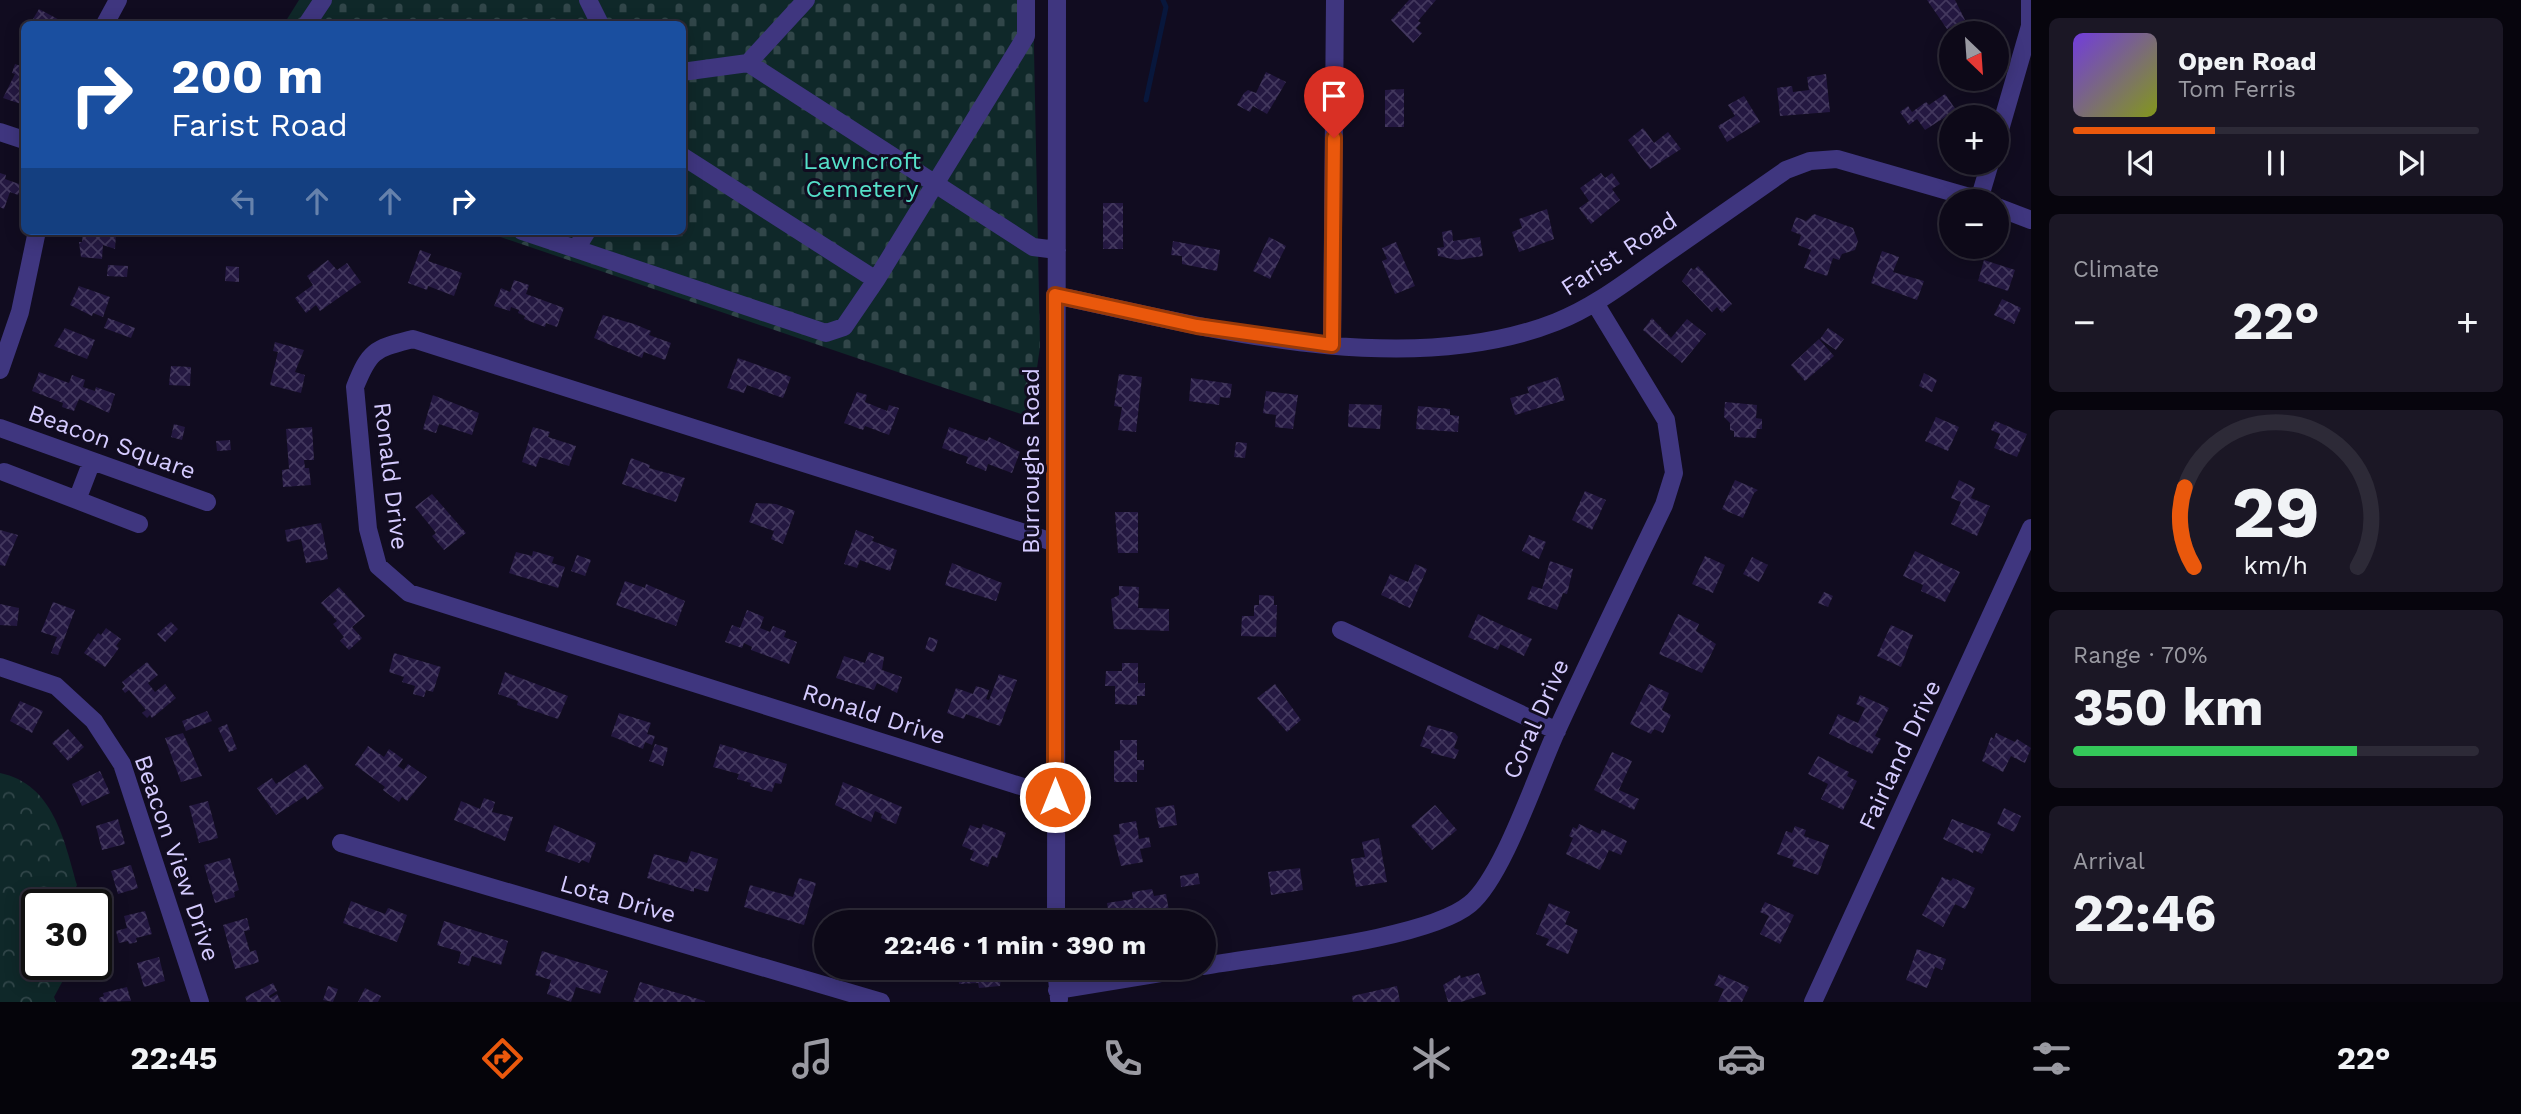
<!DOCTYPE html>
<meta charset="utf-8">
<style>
body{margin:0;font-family:"Work Sans",sans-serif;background:#1b1725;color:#f1f3f6;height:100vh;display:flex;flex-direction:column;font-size:26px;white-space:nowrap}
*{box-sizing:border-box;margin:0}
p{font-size:23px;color:#9a9aa2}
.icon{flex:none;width:38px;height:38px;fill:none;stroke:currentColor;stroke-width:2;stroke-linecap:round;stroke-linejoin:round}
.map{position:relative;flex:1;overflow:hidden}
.sheet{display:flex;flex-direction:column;gap:18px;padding:18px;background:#07050d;width:490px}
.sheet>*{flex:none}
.banner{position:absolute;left:21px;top:21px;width:665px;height:214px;border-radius:10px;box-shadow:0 4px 18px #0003,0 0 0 2px #2d2a37;background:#1a4fa0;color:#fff;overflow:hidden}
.needle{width:46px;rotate:155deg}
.buttons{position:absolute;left:1939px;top:21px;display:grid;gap:14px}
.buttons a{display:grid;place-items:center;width:70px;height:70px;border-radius:50%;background:#0d0918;box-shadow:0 4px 18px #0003,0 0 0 2px #2d2a37;font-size:35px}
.speed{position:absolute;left:21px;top:889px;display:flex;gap:14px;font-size:35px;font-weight:700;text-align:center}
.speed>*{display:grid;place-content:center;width:91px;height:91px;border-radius:50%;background:#0d0918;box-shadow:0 4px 18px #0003,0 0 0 2px #2d2a37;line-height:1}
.speed .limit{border:4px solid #111;border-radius:10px;background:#fff;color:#111}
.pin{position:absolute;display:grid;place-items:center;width:60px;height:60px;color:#fff;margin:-72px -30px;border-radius:50% 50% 50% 0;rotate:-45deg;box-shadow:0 0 7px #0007}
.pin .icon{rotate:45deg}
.me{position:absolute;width:77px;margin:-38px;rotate:0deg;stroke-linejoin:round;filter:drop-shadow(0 0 5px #0008)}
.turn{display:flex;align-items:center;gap:24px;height:147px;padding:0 35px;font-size:32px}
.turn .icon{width:91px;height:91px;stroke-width:2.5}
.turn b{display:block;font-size:49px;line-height:60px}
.lanes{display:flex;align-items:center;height:66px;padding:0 35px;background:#0003;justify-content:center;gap:35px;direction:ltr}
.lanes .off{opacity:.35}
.big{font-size:52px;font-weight:700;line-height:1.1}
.sheet .widget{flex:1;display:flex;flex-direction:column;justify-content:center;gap:10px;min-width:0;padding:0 24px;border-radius:10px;background:#1b1725}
.sheet .dial{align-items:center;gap:0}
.dial svg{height:182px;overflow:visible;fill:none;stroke:#2d2a37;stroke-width:7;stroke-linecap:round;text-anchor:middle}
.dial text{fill:#f1f3f6;stroke:none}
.song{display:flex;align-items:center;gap:21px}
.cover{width:84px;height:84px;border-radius:10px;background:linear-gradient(135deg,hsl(260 70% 55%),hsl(70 70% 35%))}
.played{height:7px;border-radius:4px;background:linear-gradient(90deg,#ea580c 35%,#2d2a37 35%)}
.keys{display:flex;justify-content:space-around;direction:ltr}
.heat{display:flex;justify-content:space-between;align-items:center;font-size:38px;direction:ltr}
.charge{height:10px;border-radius:5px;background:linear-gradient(90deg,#34c759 70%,#2d2a37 0)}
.trip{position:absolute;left:814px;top:910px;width:402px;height:70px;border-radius:35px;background:#0d0918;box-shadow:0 4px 18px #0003,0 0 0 2px #2d2a37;font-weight:700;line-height:70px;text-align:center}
.tabs{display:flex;height:112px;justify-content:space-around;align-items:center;background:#05040a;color:#9a9aa2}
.tabs .icon{width:49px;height:49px}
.tabs .current{color:#ea580c}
.tabs b{font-size:32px;color:#f1f3f6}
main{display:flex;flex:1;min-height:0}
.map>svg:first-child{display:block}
.forest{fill:url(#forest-crowns)}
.cemetery{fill:url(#cemetery-stones)}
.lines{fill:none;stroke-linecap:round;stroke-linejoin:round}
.stream{stroke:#08173c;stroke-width:5}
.building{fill:url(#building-cross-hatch)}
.minor{stroke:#3f367f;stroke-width:18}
.route-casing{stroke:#983908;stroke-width:18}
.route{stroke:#ea580c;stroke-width:12}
.labels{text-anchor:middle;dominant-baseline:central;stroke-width:6;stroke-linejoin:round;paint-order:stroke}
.park-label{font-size:24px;fill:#55e0c9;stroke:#110c20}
.street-label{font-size:24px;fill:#d5cbff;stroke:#110c20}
</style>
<main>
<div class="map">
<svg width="2031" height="1002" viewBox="0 0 2031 1002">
<defs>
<pattern id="forest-crowns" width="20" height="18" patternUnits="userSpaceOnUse" patternTransform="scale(1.75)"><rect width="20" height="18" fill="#0f2829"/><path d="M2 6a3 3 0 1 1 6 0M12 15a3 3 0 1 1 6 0" fill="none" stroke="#314649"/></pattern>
<pattern id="cemetery-stones" width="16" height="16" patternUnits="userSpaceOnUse" patternTransform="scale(1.75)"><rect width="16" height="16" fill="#0f2829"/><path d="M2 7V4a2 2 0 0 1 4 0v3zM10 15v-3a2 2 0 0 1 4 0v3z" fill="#314649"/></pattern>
<pattern id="building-cross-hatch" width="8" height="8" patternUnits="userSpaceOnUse" patternTransform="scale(1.75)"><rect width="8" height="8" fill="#241841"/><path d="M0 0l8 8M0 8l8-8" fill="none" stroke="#43385e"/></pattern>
</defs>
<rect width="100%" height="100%" fill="#110c20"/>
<path class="forest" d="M0 773C53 784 64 839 77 885L67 905H37V964H65L67 973 54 997 56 1002H0Z"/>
<path class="cemetery" d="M299 0H1033L1040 347 1030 417 483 231H682V24H284Z"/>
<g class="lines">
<path class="stream" d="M1146 100 1166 7 1163 0"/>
</g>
<path class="building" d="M1409 0H1436L1418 21 1421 23 1416 28 1422 33 1413 43 1391 20Z
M1927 0H1955L1965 20 1947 29Z
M39 9 67 24H30Z
M15 64 24 67V105L3 98 15 74 12 73Z
M1266 72 1286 82 1267 114 1253 106 1250 112 1237 105 1244 93 1248 90 1256 93Z
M1826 74 1830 112 1780 116 1777 88 1792 86 1793 92 1809 90 1807 77Z
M1404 89V127H1385V90Z
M1945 94 1956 110 1925 130 1917 119 1909 125 1900 112 1908 106 1912 112 1926 102 1929 105Z
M1744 96 1760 122 1727 142 1718 126 1735 116 1728 105Z
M1643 128 1654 143 1668 132 1681 149 1650 169 1628 140Z
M0 173 6 175 5 179 22 185 18 195 10 192 4 209 0 207Z
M1601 173 1605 178 1612 173 1620 184 1612 189 1620 200 1591 224 1579 208 1589 201 1580 188Z
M1103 203H1123V249H1103Z
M1547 209 1554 239 1519 252 1512 232 1522 228 1519 219Z
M1814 214 1853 228 1858 241 1855 250 1842 254 1839 260 1833 258 1827 276 1804 268 1811 250 1798 245 1801 235 1791 231 1796 217 1806 221Z
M1452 230 1453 241 1480 237 1483 256 1457 260 1438 256 1437 248 1444 247 1442 232Z
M83 232 116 235 115 249 103 245 102 259 81 257 79 242H82Z
M1269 237 1286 246 1270 279 1253 271Z
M1173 241 1220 250 1217 271 1182 264V256L1171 255Z
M1396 242 1415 286 1395 294 1382 261 1387 259 1382 248Z
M420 250 431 254 428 261 462 273 454 296 428 286 427 290 408 283Z
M1882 251 1899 257 1893 272 1924 281 1917 300 1871 283Z
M328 260 337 270 347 263 361 282 320 311 316 305 306 313 295 298 313 285 307 276Z
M1984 260 2015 270 2008 291 1978 281Z
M108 265 128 266 127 277 107 276Z
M226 266 239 267V282L225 281Z
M1698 266 1732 304 1722 313 1717 307 1712 312 1682 281 1691 268 1694 270Z
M514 280 529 285 526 294 564 308 557 327 546 323 545 327 524 319 525 316 518 313 519 310 511 307 510 311 494 306 501 288 510 292Z
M79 286 110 297 103 317 93 313 92 316 70 305Z
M2002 299 2021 308 2014 324 1994 315Z
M603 315 634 324 651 331 649 335 671 343 665 360 644 352 642 358 594 338Z
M108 318 135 328 131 338 104 328Z
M1652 318 1671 338 1687 319 1706 334 1682 363 1643 330Z
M65 328 95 340 87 359 54 346Z
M1828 328 1844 339 1836 350 1820 339Z
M1819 339 1834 356 1805 381 1791 365Z
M275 342 304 350 295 372 305 375 301 393 270 385 278 352 273 351Z
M738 358 791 377 783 398 747 385 744 393 727 388Z
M171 366 191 367 190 386 169 385Z
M39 372 69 383 72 375 85 380 83 387 95 391 96 387 115 394 109 413 79 399 74 411 62 407 63 403 32 391Z
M1924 373 1937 380 1932 392 1919 386Z
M1119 374 1142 377 1136 432 1118 430 1122 407 1114 406Z
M1558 377 1565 400 1515 415 1510 398 1529 393 1527 387Z
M1191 378 1232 384 1230 398 1220 397 1219 405 1189 401Z
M1266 391 1298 395 1293 429 1275 427 1276 415 1263 413Z
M857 392 867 395 865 402 887 411 889 405 899 408 889 435 865 426 863 430 844 423Z
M433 395 479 413 472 435 439 424 436 433 423 429Z
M1725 402 1757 405 1756 418 1762 419V429H1757L1756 438 1734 437V431L1730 430V423L1724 417Z
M1349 404 1382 405 1380 429 1348 427Z
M1418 406 1450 409V415L1459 416 1458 432 1416 429Z
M1936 417 1959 427 1948 451 1925 441Z
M1995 421 2027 434 2017 457 1994 448 2000 434 1991 430Z
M174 424 185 427 182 440 171 437Z
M312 427 314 460H304L305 468H309L311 485 283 487 282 470 289 469 286 429Z
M533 427 550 432 548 437 576 446 569 466 540 457 536 467 522 462Z
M949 427 987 441 989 437 1020 452 1012 473 988 464 986 471 966 463 968 457 942 448Z
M230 440 231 450 217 451 216 441Z
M1236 442 1247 443 1245 458 1234 457Z
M631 458 650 465 649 468 685 478 676 502 622 484Z
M1735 480 1758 490 1754 493 1743 518 1722 509Z
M1959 480 1975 488 1971 498 1990 506 1977 536 1951 524 1961 502 1951 498Z
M1585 491 1606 500 1592 530 1572 520Z
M432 494 466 533 444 550 432 536 436 533 415 507Z
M756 503 776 504 795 511 783 544 771 539 774 531 749 522Z
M1115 512H1138V553H1118Z
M321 523 328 559 306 563 301 539 287 542 285 530Z
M0 530 18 535 5 566 0 565Z
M856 530 874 537 872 541 897 550 890 571 860 560 857 568 844 564Z
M1529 535 1546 542 1539 559 1522 551Z
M533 551 554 557 552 563 565 567 558 588 509 573 516 552 532 556Z
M1915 551 1960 572 1945 602 1921 591 1923 585 1903 576Z
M577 555 591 560 585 576 571 571Z
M1705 556 1725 565 1713 593 1692 584Z
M1752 557 1768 565 1759 582 1743 574Z
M1550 561 1573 569 1567 594 1563 593 1557 610 1527 599 1532 586 1542 589Z
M952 563 1002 583 996 601 945 585Z
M1415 564 1427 569 1410 608 1381 595 1390 574 1408 582Z
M625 581 645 588 646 584 685 601 676 626 616 605Z
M1119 586 1139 587 1138 608 1169 609V631L1114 629 1111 599 1119 595Z
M339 587 365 616 352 627 362 638 349 650 340 641 344 637 333 624 337 621 321 603Z
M1824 592 1833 596 1828 607 1818 603Z
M1259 595 1274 596V605H1277L1276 637 1241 636 1242 616H1254V605H1259Z
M53 602 75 610 58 655 51 653 57 637 41 632Z
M0 604 19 608 17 626 0 625Z
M747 610 764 617 760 628 770 632 773 626 786 631 784 637 797 642 789 664 751 650 752 647 744 643 742 648 725 642 732 625 740 628Z
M1478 614 1532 639 1524 656 1500 644 1498 650 1468 637Z
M1678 614 1699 624 1696 631 1716 644 1702 673 1659 654Z
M171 622 178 629 165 642 157 634Z
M1891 625 1913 635 1901 667 1877 656Z
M106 628 121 639 116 646 119 648 105 667 84 653 98 633 101 635Z
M929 637 938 640 934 652 925 649Z
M869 652 884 657 882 670 902 677 897 693 877 683 874 690 836 678 844 656 865 663Z
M394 653 441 667 433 692 426 690 424 697 413 694 415 686 402 682 404 677 389 672Z
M147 662 158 675 148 683 155 692 165 684 176 698 152 718 150 715 147 718 142 713 146 710 129 690 125 693 122 689 125 686 122 682Z
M1122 663H1138V683H1145V696H1137V705L1115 704V686H1105L1106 671H1122Z
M505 672 568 696 558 719 517 705 518 701 498 694Z
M999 674 1017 680 1000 726 966 714 964 719 947 713 956 688 973 694 976 686 989 690 986 699 989 700Z
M1275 684 1301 720 1287 732 1257 698Z
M1649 684 1669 693 1662 710 1671 715 1663 733 1654 729 1651 734 1630 724Z
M1860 695 1889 708 1875 736 1881 739 1872 754 1829 734 1838 714 1858 723 1865 708 1856 704Z
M20 701 43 711 32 733 10 721Z
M207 711 212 721 186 731 182 721Z
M619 713 651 723 647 734 655 736 652 745 645 742 643 749 611 736Z
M227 724 237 749 229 752 218 728Z
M1428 725 1455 733 1458 737 1454 748 1459 750 1455 759 1431 753 1432 750 1420 746Z
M68 729 84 747 68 761 52 743Z
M183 733 202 776 181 782 165 738Z
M1996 733 2015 742 2017 739 2031 748 2025 763 2011 756 2003 772 1982 761 1991 737 1994 739Z
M1120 740H1137V760H1144V770H1137V782H1114V751L1120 750Z
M655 744 668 748 663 766 649 761Z
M720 744 787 764 781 784 775 783 772 792 750 786 751 783 737 779 739 774 713 767Z
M368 746 384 757 389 749 403 759 398 766 404 770 408 764 427 777 407 801 402 797 399 802 383 790 385 787 355 765Z
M1612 752 1632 761 1619 790 1639 799 1634 810 1594 790Z
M1818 756 1849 772 1847 776 1857 781 1843 810 1821 799 1828 784 1808 774Z
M306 764 324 788 307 800 305 796 276 815 257 788 272 778 276 784Z
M100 771 110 793 82 806 72 784Z
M843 782 902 807 896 824 881 818 882 814 875 811 871 822 835 805Z
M484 798 495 802 492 812 513 817 505 841 454 820 461 801 480 809Z
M208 801 218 838 199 843 189 806Z
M1174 805 1177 825 1159 828 1155 808Z
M1435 805 1457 830 1432 850 1411 826Z
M2004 808 2021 816 2014 832 1997 824Z
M118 819 125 844 102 850 96 826Z
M1952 819 1991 834 1982 854 1974 850 1973 853 1943 839Z
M1136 821 1139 839 1149 837 1151 847 1140 849 1143 862 1121 866 1113 835 1120 834 1119 824Z
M983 824 1006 833 997 858 992 856 988 867 970 860 974 851 962 846 970 825 981 829Z
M1579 824 1600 834 1602 829 1627 841 1621 855 1609 850 1600 870 1566 854 1573 838 1569 836 1573 827 1577 829Z
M554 825 596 843 589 863 582 860 579 863 545 851Z
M1795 826 1806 830 1804 836 1829 845 1818 875 1792 866 1794 860 1777 854 1786 831 1792 833Z
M1379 838 1387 882 1356 887 1351 859 1365 857 1362 842Z
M691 851 718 859 708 892 694 888V892L647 878 654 854 687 863Z
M230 858 239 890 234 892 235 897 215 903 204 865Z
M131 865 138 888 118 894 111 871Z
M1300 868 1303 890 1271 895 1268 872Z
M1198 873 1200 884 1181 887 1180 876Z
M1942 877 1951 881 1953 878 1975 888 1965 909 1955 904 1943 927 1922 915Z
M799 878 816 883 804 925 744 907 750 885 793 897Z
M1152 889 1154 896 1166 894 1170 917 1139 922 1137 918 1110 922 1107 903 1133 899 1132 892Z
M351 901 385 914 388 908 407 915 397 942 343 923Z
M1765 902 1794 915 1780 944 1760 934 1769 916 1760 912Z
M1549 903 1570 912 1565 924 1578 930 1568 954 1546 945 1549 939 1536 934Z
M145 911 152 934 136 938 137 942 129 944 128 941 119 943 116 931 127 928 124 916Z
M247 918 250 930 244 931 250 952 256 950 259 962 235 969 223 925Z
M444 921 508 941 501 965 472 956 469 966 458 963 461 952 437 945Z
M1917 949 1946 959 1942 970 1935 967 1927 988 1906 980Z
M542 951 608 971 600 994 576 987 571 1002 547 994 551 980 535 975Z
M159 957 165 981 144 987 137 963Z
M958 968H1002L1000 986 979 988 978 983 959 984Z
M1479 973 1486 994 1461 1002H1448L1443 985 1460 975 1461 978Z
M1719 974 1749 987 1742 1002H1718L1724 989 1714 985Z
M640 982 705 1001V1002H633Z
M273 983 277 991 269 996 270 998 277 994 281 1002H247L245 997Z
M328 986 338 989 333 1002 323 1000Z
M1397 986 1400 1002H1353L1352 996Z
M127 987 131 1001 100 1002 99 998 104 996 103 993Z
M365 988 381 996 378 1002H358Z"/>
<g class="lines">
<path class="minor" d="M588 0 600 24
M105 24 118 0
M307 24 323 0
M748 63 1033 247 1057 250
M682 72 748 63 806 0
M0 132 24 140
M1997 140 2030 26V0
M1979 200 1990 163
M1997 207 2031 220
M522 231 576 249 587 231
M576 249 826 333 844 327 876 280 682 156
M876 280 1026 36V0
M1055 295C1206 328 1407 381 1556 322 1594 307 1626 282 1660 258 1702 229 1744 199 1786 170L1810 161 1837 159 1983 201
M1332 345 1335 0
M0 370 20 312 37 231
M0 428 207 502
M4 472 77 500 92 461
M77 500 139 524
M1341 630 1557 731
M0 667 56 686 94 721 122 764 200 1002
M1055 797 409 593 378 566 368 529 355 387C370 349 375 349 413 339L1056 543
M341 843 881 1002
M1056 922 1057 0
M1204 966C1265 955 1427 940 1470 904 1503 877 1537 773 1557 730 1592 654 1628 580 1664 505L1674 473 1666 420 1595 303
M1056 968 1059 999
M1057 990 1191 968
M1813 1002 2031 528"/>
</g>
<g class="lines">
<defs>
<path id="route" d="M1055 797V295L1197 326 1332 345 1334 138"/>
</defs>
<use href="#route" class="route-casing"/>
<use href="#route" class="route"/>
</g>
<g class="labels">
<g class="park-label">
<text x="862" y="161">Lawncroft<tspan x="862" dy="28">Cemetery</tspan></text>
</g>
<g class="street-label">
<text transform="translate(1619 254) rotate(-33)">Farist Road</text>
<text transform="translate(112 442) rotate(20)">Beacon Square</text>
<text transform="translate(1031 461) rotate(-90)">Burroughs Road</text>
<text transform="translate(391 476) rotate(83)">Ronald Drive</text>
<text transform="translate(874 714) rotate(18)">Ronald Drive</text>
<text transform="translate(1536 719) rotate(-66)">Coral Drive</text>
<text transform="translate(1900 755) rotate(-65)">Fairland Drive</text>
<text transform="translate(177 858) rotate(71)">Beacon View Drive</text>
<text transform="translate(618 899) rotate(16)">Lota Drive</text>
</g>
</g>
</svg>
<div class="buttons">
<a><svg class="needle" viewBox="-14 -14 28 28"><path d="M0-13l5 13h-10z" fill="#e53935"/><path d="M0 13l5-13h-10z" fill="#9a9aa2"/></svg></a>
<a>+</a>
<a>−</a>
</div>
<div class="speed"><div class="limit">30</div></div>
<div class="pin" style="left:1334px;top:138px;background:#d93025"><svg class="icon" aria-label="arrive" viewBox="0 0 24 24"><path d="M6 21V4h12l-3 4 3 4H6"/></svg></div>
<svg class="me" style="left:1055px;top:797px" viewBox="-20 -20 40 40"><circle r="17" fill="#ea580c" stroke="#fff" stroke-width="3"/><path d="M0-11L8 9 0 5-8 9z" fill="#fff"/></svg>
<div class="trip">22:46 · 1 min · 390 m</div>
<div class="banner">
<div class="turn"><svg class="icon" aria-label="right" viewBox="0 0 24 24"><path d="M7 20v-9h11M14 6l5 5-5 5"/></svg><div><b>200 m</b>Farist Road</div></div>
<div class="lanes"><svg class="icon off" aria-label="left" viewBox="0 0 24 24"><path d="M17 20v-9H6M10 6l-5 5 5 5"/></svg><svg class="icon off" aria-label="ahead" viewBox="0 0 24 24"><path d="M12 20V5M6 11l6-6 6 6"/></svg><svg class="icon off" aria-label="ahead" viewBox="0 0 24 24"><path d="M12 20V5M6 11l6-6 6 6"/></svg><svg class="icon" aria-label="right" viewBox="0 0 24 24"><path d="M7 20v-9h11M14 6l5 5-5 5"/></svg></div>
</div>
</div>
<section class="sheet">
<div class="widget">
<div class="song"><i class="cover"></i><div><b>Open Road</b><p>Tom Ferris</p></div></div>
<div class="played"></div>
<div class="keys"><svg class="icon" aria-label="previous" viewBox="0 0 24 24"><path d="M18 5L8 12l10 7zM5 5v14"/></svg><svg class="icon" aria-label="pause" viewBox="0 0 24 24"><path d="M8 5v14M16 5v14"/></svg><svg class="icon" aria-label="next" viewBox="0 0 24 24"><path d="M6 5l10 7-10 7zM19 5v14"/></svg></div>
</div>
<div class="widget"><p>Climate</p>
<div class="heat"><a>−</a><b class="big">22°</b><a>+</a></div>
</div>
<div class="widget dial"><svg viewBox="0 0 100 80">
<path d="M14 69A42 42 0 1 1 86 69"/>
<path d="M14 69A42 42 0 0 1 10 34" stroke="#ea580c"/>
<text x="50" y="56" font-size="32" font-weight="700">29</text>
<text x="50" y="72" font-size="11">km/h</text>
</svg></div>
<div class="widget"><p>Range · 70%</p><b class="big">350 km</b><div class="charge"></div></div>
<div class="widget"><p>Arrival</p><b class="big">22:46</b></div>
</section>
</main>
<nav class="tabs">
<b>22:45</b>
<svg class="icon current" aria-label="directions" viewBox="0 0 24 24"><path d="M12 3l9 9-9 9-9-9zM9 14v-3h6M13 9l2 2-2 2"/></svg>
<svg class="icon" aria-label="music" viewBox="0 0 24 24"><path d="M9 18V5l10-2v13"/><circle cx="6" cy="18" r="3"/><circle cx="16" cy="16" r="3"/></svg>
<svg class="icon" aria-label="phone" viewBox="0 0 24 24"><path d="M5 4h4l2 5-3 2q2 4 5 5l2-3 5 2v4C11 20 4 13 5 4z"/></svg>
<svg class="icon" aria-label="climate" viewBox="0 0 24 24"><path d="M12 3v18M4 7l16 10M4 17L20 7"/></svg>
<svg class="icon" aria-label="car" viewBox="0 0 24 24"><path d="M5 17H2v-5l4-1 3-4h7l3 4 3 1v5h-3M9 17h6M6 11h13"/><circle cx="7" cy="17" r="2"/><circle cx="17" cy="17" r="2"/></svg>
<svg class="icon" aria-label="filters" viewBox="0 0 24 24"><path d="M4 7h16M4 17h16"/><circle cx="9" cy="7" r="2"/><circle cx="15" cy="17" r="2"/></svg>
<b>22°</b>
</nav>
